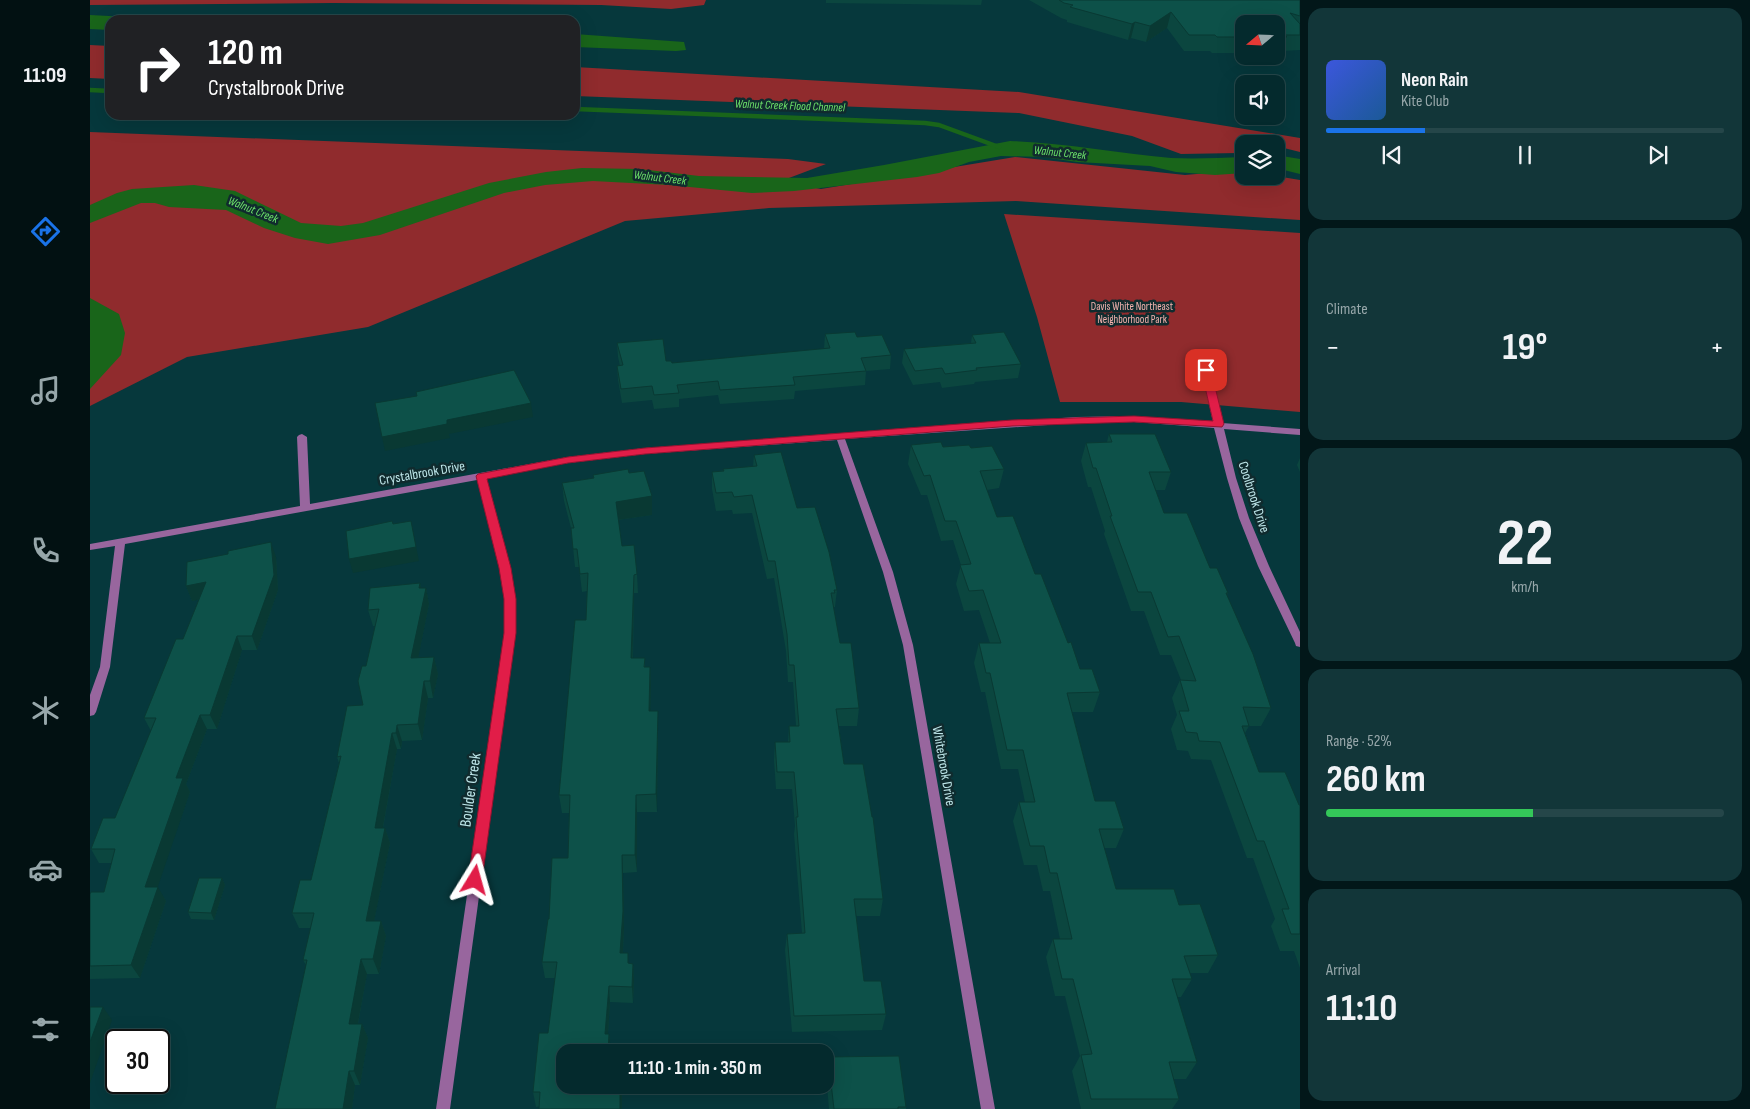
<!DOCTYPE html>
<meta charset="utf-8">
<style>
body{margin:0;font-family:"Sofia Sans Condensed",sans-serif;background:#123639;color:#f1f3f6;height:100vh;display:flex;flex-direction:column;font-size:19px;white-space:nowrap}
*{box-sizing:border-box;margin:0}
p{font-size:16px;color:#97a7aa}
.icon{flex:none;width:28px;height:28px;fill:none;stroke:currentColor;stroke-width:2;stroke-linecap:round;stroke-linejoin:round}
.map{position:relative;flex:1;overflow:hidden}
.details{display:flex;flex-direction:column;gap:8px;padding:8px;background:#021719;width:450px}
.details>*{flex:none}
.top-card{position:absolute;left:15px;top:15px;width:475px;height:105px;border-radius:15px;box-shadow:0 5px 20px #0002,0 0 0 1px #254649;background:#202124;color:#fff;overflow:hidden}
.needle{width:32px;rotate:251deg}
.buttons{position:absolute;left:1145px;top:15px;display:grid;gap:10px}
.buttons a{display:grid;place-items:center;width:50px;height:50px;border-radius:10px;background:#042a2d;box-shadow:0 5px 20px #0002,0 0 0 1px #254649;font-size:25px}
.speed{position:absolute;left:15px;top:1029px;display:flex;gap:10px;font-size:25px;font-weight:700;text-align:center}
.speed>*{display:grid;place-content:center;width:65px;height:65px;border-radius:50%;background:#042a2d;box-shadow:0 5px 20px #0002,0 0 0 1px #254649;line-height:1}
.speed .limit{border:2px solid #111;border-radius:8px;background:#fff;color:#111}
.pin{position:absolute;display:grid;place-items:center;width:42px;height:42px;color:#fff;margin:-21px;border-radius:10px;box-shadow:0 2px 8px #0006}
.me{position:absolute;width:55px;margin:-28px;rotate:8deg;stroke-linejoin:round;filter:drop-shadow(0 0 4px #0008)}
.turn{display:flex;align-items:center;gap:18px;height:105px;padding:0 20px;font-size:22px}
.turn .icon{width:65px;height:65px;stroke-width:2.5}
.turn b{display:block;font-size:35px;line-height:42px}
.big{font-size:38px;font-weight:700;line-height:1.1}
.details .widget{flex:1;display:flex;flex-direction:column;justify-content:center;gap:8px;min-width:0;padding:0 18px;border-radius:15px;background:#123639}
.details .dial{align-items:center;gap:0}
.dial b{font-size:65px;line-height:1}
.song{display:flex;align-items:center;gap:15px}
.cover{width:60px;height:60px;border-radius:8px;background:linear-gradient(135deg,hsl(230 70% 55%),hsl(210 70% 35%))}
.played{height:5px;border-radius:2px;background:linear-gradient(90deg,#1a73e8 25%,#254649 25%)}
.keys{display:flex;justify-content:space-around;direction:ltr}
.heat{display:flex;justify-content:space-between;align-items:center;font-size:28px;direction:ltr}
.charge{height:8px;border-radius:4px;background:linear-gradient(90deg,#34c759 52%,#254649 0)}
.trip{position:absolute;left:466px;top:1044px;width:278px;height:50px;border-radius:15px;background:#042a2d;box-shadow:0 5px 20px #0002,0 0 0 1px #254649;font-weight:700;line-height:50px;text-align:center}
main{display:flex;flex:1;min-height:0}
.tab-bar{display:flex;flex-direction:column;width:90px;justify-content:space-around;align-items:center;background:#021112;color:#97a7aa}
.tab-bar .icon{width:35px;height:35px}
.tab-bar .on{color:#1a73e8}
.tab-bar b{font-size:22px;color:#f1f3f6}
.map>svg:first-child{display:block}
.green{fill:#902b2d}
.water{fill:#19651a}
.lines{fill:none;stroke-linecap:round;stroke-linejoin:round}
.stream{stroke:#19651a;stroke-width:4.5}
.street{fill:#98669e;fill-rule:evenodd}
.wall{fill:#0b463f}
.shaded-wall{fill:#093933}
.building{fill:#0d5149;stroke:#093933}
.route{fill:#e11d48;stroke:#92132f}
.labels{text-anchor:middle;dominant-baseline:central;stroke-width:5;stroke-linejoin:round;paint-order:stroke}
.far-park-label{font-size:11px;fill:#f4b3af;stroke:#102b2e}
.far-water-label{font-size:12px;font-style:italic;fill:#6de36a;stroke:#102b2e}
.street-label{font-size:14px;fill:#bee6e9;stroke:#102b2e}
.near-street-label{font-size:16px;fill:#bee6e9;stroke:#102b2e}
</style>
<main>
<nav class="tab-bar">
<b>11:09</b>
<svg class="icon on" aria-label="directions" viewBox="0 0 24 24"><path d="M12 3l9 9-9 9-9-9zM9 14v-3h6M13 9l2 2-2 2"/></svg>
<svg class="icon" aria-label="music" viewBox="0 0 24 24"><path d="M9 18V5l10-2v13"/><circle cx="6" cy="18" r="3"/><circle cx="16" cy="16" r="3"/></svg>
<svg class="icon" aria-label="phone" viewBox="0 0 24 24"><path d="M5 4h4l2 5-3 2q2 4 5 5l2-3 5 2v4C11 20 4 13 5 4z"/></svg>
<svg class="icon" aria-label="climate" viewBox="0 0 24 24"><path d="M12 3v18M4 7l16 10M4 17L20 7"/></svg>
<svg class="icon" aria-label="car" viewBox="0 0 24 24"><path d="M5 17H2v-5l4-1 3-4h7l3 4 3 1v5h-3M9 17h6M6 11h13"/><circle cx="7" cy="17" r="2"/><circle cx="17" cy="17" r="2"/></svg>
<svg class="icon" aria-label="filters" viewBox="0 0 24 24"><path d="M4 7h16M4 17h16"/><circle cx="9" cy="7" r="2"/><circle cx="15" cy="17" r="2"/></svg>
</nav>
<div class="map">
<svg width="1210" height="1109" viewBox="0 0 1210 1109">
<rect width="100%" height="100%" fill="#06383c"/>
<path class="green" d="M0 0H616L614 5 581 9 511 5 243 3 0 5Z
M0 45 20 46V79L0 78Z
M485 67 929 92 1210 138V152L1186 146V144H1154V152L1148 153 1091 154 1042 136 929 113 485 96Z
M0 132 698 159 736 164 691 181 731 189 925 157 1095 175 1152 170 1154 176H1186L1210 180V220L926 201 679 208 535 221 278 327 97 357 0 406Z
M914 214 1210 233V412L1091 402H970L947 317Z"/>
<path class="water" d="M0 15 95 20H20V30L0 29Z
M485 34 594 42 596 50 586 51 485 47Z
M920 141C974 143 1027 153 1081 158 1105 159 1129 158 1154 157V173L1125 175 1086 172 1060 166 987 162 953 157 911 156 879 162 849 173 827 177 704 191 662 193 579 185 503 181 455 185 414 193 290 235 238 244 205 238 174 228 136 210 79 207 65 203H51L0 223V205L27 193 42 189 104 185 145 191 211 223 251 226 273 223 399 183 456 172 492 168 550 169 609 176 717 178 794 165Z
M1186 155 1210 159V174L1186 168Z
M0 298 29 314 35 333 31 355 0 389Z"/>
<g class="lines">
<path class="stream" d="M0 90 20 91
M485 109 835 123 849 125 909 147"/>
<path class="street" d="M1109 350H1115L1116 352 1132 423 1210 429V435L1134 429 1146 478 1159 518 1179 566 1210 632V647L1206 646 1205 643 1168 566 1149 518 1137 478 1124 428 1044 422 986 423 755 439 803 572 823 645 905 1109H891L813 645 793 572 747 440 555 454 478 463 396 478 420 568 425 599V633L360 1109H346L415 633V599L410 568 387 480 35 544 20 667 6 712 4 715 0 716V695L10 667 25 546 0 550V544L210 506 207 437 209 435 212 434 217 437 220 504 478 457 555 448 986 417 1044 416 1123 422 1108 352Z"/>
</g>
<path class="wall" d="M736 0H892L891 5 736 3Z
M939 0H1210V50L1192 51V53H1186V24H1154V53H1122L1120 51H1094L1077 28 1056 42 1041 38 1038 40 977 22V20L971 18Z
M735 334 767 337 801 355 800 369 776 371 775 385 705 391 704 399 630 404 628 395 589 399V407L564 409 562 400 532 403 528 380 527 366H530L528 357 527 343 582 363 734 349Z
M882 335 931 364 928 378 885 382 884 384 852 388 850 382 823 385 812 363 814 349 881 343Z
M1019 434 1081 472 1075 490H1065L1074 513 1120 568 1138 593 1137 595 1181 708 1171 726H1159L1155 733 1169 772 1210 805V968L1204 951H1190L1181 926 1185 919 1163 858H1157L1121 760 1101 759 1098 751 1087 750 1081 729 1087 715 1082 698 1090 680H1091L1081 655H1070L1054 611H1041L1014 534 1015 531 1001 487H998L991 461 996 443 1017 442Z
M821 445 881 448 914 469 909 488 897 490 907 517 945 574 990 669 1010 692 1003 712H982L1005 801 1034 829 1026 848H1014L1026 889 1089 905 1128 955 1118 973H1100L1102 979 1091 997H1087L1107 1062 1096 1079H1083L1089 1099 1082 1109H991L982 1071 990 1056 975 996H965L956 957 963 939H970L960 891H953L947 865H934L923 821 929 802H935L928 769H911L895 692H891L884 663 889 643H900L889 610 874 611 866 584 871 565 863 540 851 541 837 495H831L818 464Z
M664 455 707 508 747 590 745 607H743L750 643 769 708 767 726H749L754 764 793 899 790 916H766L774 981 796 1014 792 1030 702 1032 695 950 697 934 712 933 704 834 705 826 702 789H686L684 760 685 742H698L699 726H706L703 682H698L696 651 684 578 677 579 662 513 643 514 642 510 626 511 622 489V472L663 466Z
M1210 458V472L1207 465Z
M539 473 562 515 528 520 532 546 547 574 548 593H544L543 658H555V667H560L561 685 560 711H568V729L567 812H547V872L533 873 534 928 533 953 539 964H543L544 980 543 1003 520 1002 518 1034H519L521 1050 475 1085H532V1091L446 1107 443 1092 458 1033 465 978H455L452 962 459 919 478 858 479 813H472L469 795 496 620 497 591 492 592 489 567H485L481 528 474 501 472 483 503 478V475Z
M138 554 186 557 188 590 167 650H152L127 729H117L96 784 100 792 67 887 76 901 50 978 0 979V894L14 892 22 863H9L1 849 25 818 61 731 54 718 93 639 109 599 102 601 96 586Z
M330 583 331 588H336L339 604 328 658 344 657 348 674 343 698H338L332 740 312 741 311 749H307L293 828H295L300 843 284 921H291L296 936 289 974H277L268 1024H272L278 1038 270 1085H265L262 1109 216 965 213 960 221 928H209L202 913 221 880 249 763 247 757 273 705 276 666 285 626H283L278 610Z
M132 878 135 885 124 920 101 919 98 912Z
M738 1057 816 1107V1109H739L736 1073Z"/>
<path class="shaded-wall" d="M1081 12 1077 28 1056 42 1060 26Z
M1045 22 1041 38 1038 40 1042 24Z
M441 403 443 417 359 434 360 438 295 451 292 437 357 420Z
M562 496V515L527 520 526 502Z
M321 521 329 561 263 573 259 559Z
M181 542 186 557 188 590 167 650 162 636Z
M544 575V593L542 676 541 658Z
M116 582 121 597 102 601 96 586Z
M330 583 333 599 336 588 339 604 325 674 321 658Z
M147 636 152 650 127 729 120 715Z
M344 657 348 674 343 698 340 681Z
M560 667 561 685 560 729 559 711Z
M334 681 338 698 332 740 328 724Z
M568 711V729L567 812 566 794Z
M110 715 117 729 96 784 100 792 63 901 55 887 86 778Z
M307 725 312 741 311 749 306 733Z
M302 733 307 749 290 843 285 828Z
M546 795 547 812V872L545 855Z
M295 828 300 843 281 936 276 921Z
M532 855 533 873 534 928 532 969 530 953Z
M132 878 135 885 124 920 121 913Z
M68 887 76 901 50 978 41 965Z
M291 921 296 936 289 974 283 959Z
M271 959 277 974 265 1039 259 1024Z
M543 964 544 980 543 1003 542 987Z
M519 986 520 1002 517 1050 515 1034Z
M13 1007 22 1020 0 1083V1042Z
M272 1024 278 1038 270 1085 264 1071Z
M519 1034 521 1050 520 1052H518Z
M259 1071 265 1085 262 1109H253Z
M530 1085H532V1109H530Z"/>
<path class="building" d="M969 0H1210V16L1200 13 1210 24V35H1195L1197 37H1186V24H1154V37H1127L1125 35H1099L1081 12 1060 26 1045 22 1042 24 980 7 983 5 974 3Z
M765 332 767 337 792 335 801 355 771 358 776 371 703 377 705 385 630 390 628 381 587 385 589 393 564 395 562 386 531 389 527 366 533 365 527 343 573 339 576 361H581L582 363 740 348 735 334Z
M914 332 931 364 886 368 887 370 855 374 852 368 825 371 814 349 886 343 882 335Z
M424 370 441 403 357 420V424L292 437 285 403 327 396 326 392Z
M1019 434H1065L1081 472H1059L1074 513H1097L1120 568H1127L1138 593H1136L1163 654 1181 708 1153 707 1159 726H1152L1169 772H1195L1209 805H1210V934H1201L1192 909H1199L1174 841H1167L1130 742 1109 741 1107 733 1096 732 1089 711H1099L1090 680 1106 681 1089 636 1078 637 1061 592H1048L1020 516H1022L1006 468H1003L996 443 1022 442Z
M851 442 853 447 879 445 881 448 902 446 914 469 890 471 907 517 923 516 945 574H951L978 643 981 642 990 669H1002L1010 692 977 693 1005 801H1025L1034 829H1009L1026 889H1084L1089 905 1110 904 1128 955 1094 956 1102 979H1082L1107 1062H1079L1089 1099H1001L991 1055 1002 1054 983 979H972L963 939H982L967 873H960L954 846H940L929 802H945L933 750H917L900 673H896L889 643H911L893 590 879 591 870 565 881 564 866 521H855L840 475 834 476 821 445Z
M691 452 707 508 725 507 739 552 747 590H744L745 593H741L750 643H761L769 708 746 709 754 764H773L782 817H783L793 899H764L774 981H791L796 1014 704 1016 697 934 715 933 706 817H708L704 772H687L685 742H700L699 726H709L704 665H699L697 634 685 561H678L662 495 644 497 642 492 626 493 622 472 634 471 633 469 667 466 664 455Z
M538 469 539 473 554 471 562 496 526 502 532 546 544 545 547 574 544 575 541 658H555L554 667H560L559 711H568L566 794 546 795 545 855H532L533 911 530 953H538V963L543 964 542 987 519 986 515 1034H519L518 1052H475V1085H530V1109H449L450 1092H443L449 1033H458L467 962H452L458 919H459L462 858H478L480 795H469L485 620H496L498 573 490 574 487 549H483L481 528H484L472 483 504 478 503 475Z
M302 521 303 524 321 521 326 547 259 559 256 531Z
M181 542 184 575 162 636H147L120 715H110L86 778H93L55 887H68L41 965 0 966V894L1 892H14L25 849H1L13 818H25L66 718H54L86 639H93L116 582 96 586 97 562 138 554V551Z
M330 583 329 588H336L321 658 344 657 340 681H334L328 724 307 725 306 733H302L285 828H295L276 921H291L283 959H271L259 1024H272L264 1071H259L253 1109H185L217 960H213L224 913H202L210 880H221L251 756 247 757 257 706 273 705 268 681 272 666H276L289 609 278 610 280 588Z
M109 878H132L121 913 98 912Z
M0 1007H13L0 1042Z
M809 1056 816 1107H808V1109H744L738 1057Z"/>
<path class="route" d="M1113 368H1120L1121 370 1134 424 1132 427 1044 422 922 426 555 454 478 463 397 479 421 568 426 599V633L392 880 390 885 385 887 380 885 378 880 414 633V599L409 568 386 476 388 474 478 457 555 448 922 420 1044 416 1123 421 1111 370Z"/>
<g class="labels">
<g class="far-park-label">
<text x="1042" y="306">Davis White Northeast<tspan x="1042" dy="13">Neighborhood Park</tspan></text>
</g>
<g class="far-water-label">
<text transform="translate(700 106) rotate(2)">Walnut Creek Flood Channel</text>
<text transform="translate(970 153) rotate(6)">Walnut Creek</text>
<text transform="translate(570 178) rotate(7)">Walnut Creek</text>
<text transform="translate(163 210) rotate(22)">Walnut Creek</text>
</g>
<g class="street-label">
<text transform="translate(332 473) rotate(-10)">Crystalbrook Drive</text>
<text transform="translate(1164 497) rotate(72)">Coolbrook Drive</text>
<text transform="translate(854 766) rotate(80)">Whitebrook Drive</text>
</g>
<g class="near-street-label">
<text transform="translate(381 790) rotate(-82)">Boulder Creek</text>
</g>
</g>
</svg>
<div class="buttons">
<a><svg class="needle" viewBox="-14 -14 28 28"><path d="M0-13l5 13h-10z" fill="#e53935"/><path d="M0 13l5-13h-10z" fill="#97a7aa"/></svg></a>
<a><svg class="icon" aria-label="sound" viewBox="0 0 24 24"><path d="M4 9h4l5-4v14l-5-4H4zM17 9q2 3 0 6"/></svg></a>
<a><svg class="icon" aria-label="layers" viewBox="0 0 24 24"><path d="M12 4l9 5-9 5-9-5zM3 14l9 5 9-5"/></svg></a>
</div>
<div class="speed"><div class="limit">30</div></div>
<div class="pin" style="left:1116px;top:370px;background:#d93025"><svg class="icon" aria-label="arrive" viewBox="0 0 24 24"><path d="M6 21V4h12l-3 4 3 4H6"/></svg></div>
<svg class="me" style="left:385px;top:880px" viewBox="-20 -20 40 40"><path d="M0-17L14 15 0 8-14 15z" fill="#e11d48" stroke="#fff" stroke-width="4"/></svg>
<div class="trip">11:10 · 1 min · 350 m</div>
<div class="top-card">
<div class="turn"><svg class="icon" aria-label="right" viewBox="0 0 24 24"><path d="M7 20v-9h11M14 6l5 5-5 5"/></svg><div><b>120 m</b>Crystalbrook Drive</div></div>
</div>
</div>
<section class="details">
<div class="widget">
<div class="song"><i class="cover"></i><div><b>Neon Rain</b><p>Kite Club</p></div></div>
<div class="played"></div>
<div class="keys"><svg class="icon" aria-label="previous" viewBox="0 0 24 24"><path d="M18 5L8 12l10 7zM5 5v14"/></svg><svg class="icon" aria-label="pause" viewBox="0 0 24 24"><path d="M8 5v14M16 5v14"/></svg><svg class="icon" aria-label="next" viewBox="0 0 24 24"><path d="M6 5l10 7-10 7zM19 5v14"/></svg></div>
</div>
<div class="widget"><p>Climate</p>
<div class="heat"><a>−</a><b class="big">19°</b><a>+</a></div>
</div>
<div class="widget dial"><b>22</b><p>km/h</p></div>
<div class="widget"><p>Range · 52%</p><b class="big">260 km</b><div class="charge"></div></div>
<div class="widget"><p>Arrival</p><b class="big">11:10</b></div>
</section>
</main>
